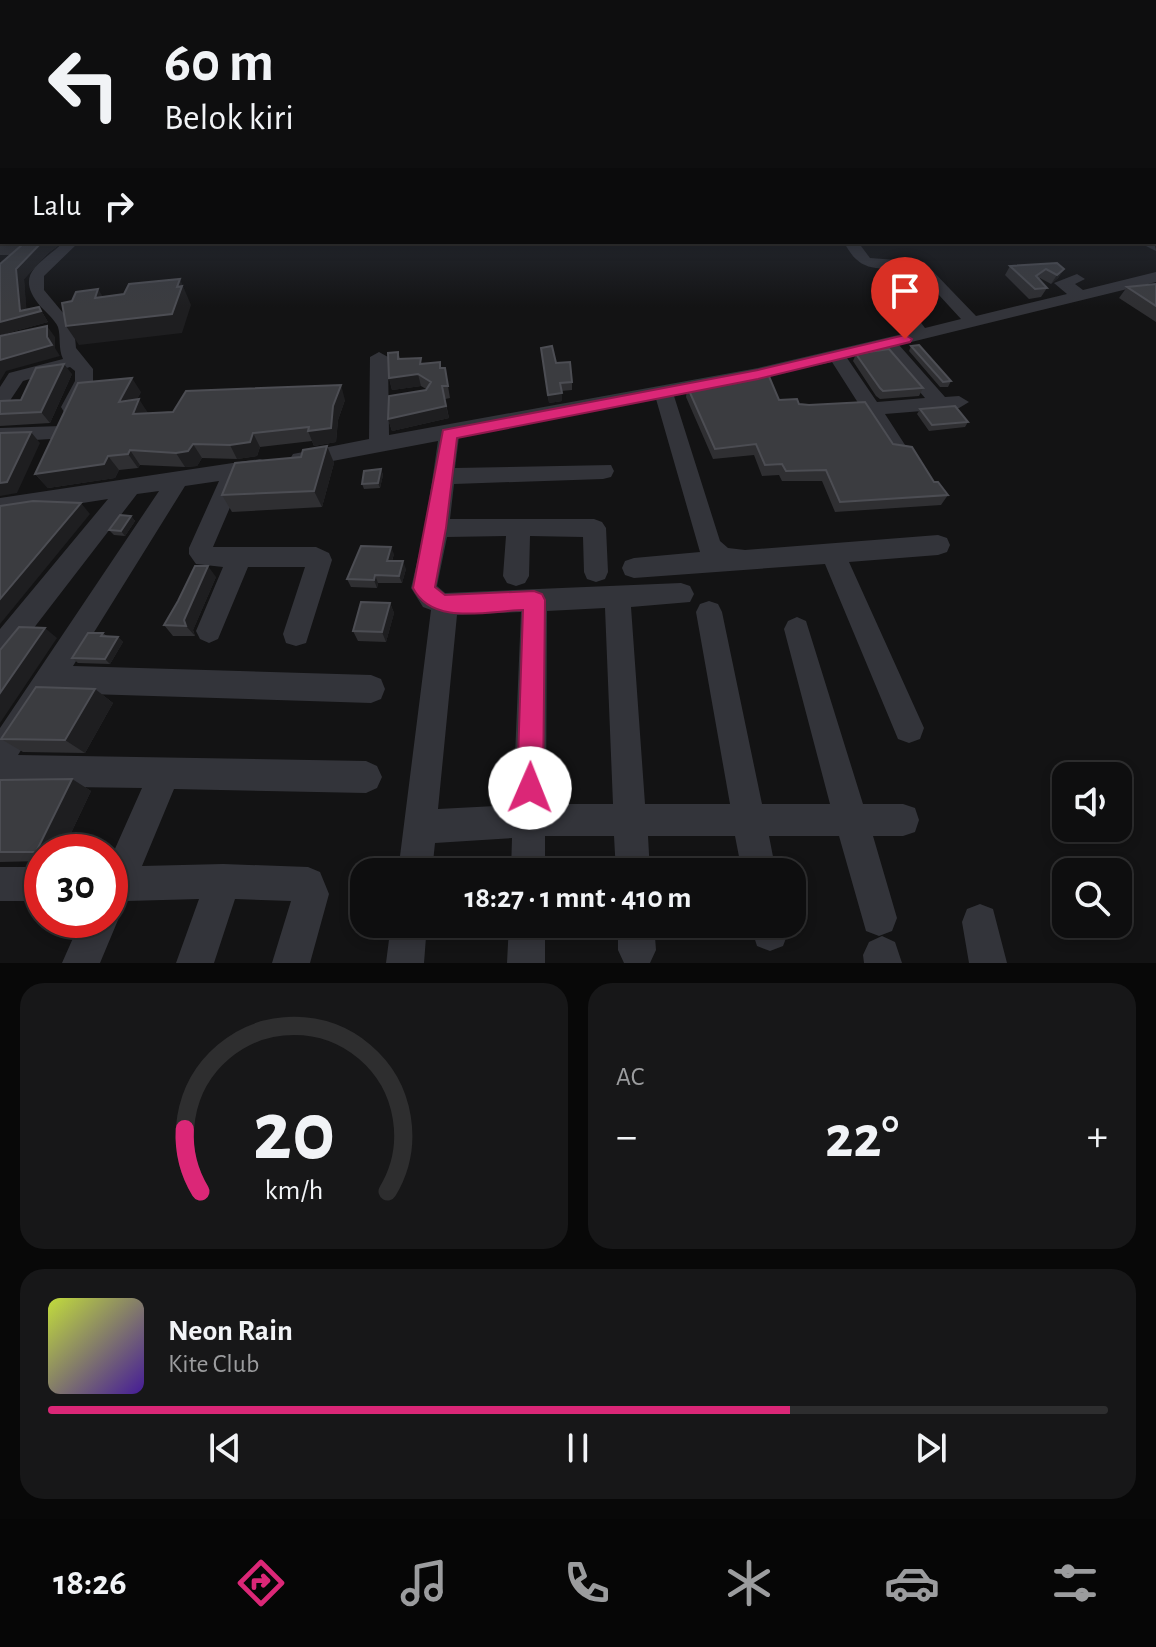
<!DOCTYPE html>
<html lang="id">
<meta charset="utf-8">
<style>
body{margin:0;font-family:"Alegreya Sans",sans-serif;background:#171718;color:#f1f3f6;height:100vh;display:flex;flex-direction:column;font-size:30px;white-space:nowrap}
*{box-sizing:border-box;margin:0}
p{font-size:26px;color:#9b9c9e}
.icon{flex:none;width:44px;height:44px;fill:none;stroke:currentColor;stroke-width:2;stroke-linecap:round;stroke-linejoin:round}
.map{position:relative;height:963px;overflow:hidden}
.drawer{display:flex;flex-direction:column;gap:20px;padding:20px;background:#080808;flex:1}
.drawer>*{flex:none}
.guide{position:absolute;left:0px;top:0px;width:1156px;height:244px;box-shadow:0 4px 12px #0003,0 0 0 2px #2e2e2f;background:#0e0e0f;color:#f1f3f6;overflow:hidden}
.controls{position:absolute;left:1052px;top:762px;display:grid;gap:16px}
.controls a{display:grid;place-items:center;width:80px;height:80px;border-radius:16px;background:#0e0e0f;box-shadow:0 4px 12px #0003,0 0 0 2px #2e2e2f;font-size:40px}
.speed{position:absolute;left:24px;top:834px;display:flex;gap:16px;font-size:40px;font-weight:700;text-align:center}
.speed>*{display:grid;place-content:center;width:104px;height:104px;border-radius:50%;background:#0e0e0f;box-shadow:0 4px 12px #0003,0 0 0 2px #2e2e2f;line-height:1}
.speed .limit{border:12px solid #d22;background:#fff;color:#111}
.pin{position:absolute;display:grid;place-items:center;width:68px;height:68px;color:#fff;margin:-82px -34px;border-radius:50% 50% 50% 0;rotate:-45deg;box-shadow:0 0 8px #0007}
.pin .icon{rotate:45deg}
.me{position:absolute;width:88px;margin:-44px;rotate:1deg;stroke-linejoin:round;filter:drop-shadow(0 0 6px #0008)}
.turn{display:flex;align-items:center;gap:28px;height:168px;padding:0 32px;font-size:36px}
.turn .icon{width:104px;height:104px;stroke-width:2.5}
.turn b{display:block;font-size:56px;line-height:68px}
.then{display:flex;align-items:center;height:76px;padding:0 32px;background:#0003;gap:16px;font-size:30px}
.big{font-size:60px;font-weight:700;line-height:1.1}
.drawer .tile{flex:1;display:flex;flex-direction:column;justify-content:center;gap:12px;min-width:0;padding:0 28px;border-radius:24px;background:#171718}
.drawer .dial{align-items:center;gap:0}
.dial svg{height:208px;overflow:visible;fill:none;stroke:#2e2e2f;stroke-width:7;stroke-linecap:round;text-anchor:middle}
.dial text{fill:#f1f3f6;stroke:none}
.song{display:flex;align-items:center;gap:24px}
.cover{width:96px;height:96px;border-radius:12px;background:linear-gradient(135deg,hsl(70 70% 55%),hsl(260 70% 35%))}
.played{height:8px;border-radius:4px;background:linear-gradient(90deg,#db2777 70%,#2e2e2f 70%)}
.keys{display:flex;justify-content:space-around;direction:ltr}
.heat{display:flex;justify-content:space-between;align-items:center;font-size:44px;direction:ltr}
.drawer .tiles{flex:1;display:grid;gap:20px;grid-template-columns:1fr 1fr}
.tile:last-child{grid-column:span 2}
.trip{position:absolute;left:350px;top:858px;width:456px;height:80px;border-radius:24px;background:#0e0e0f;box-shadow:0 4px 12px #0003,0 0 0 2px #2e2e2f;font-weight:700;line-height:80px;text-align:center}
.tab-bar{display:flex;height:128px;justify-content:space-around;align-items:center;background:#060606;color:#9b9c9e}
.tab-bar .icon{width:56px;height:56px}
.tab-bar .current{color:#db2777}
.tab-bar b{font-size:36px;color:#f1f3f6}
.map>svg:first-child{display:block}
.lines{fill:none;stroke-linecap:round;stroke-linejoin:round}
.minor{fill:#33343a;fill-rule:evenodd}
.wall{fill:#2f2f32}
.shaded-wall{fill:#1e1e20}
.building{fill:#3b3c40;stroke:#4c4d53;stroke-width:2}
.route{fill:#db2777;stroke:#8e194d;stroke-width:2}
</style>
<div class="map">
<svg width="1156" height="963" viewBox="0 0 1156 963">
<rect width="100%" height="100%" fill="#131314"/>
<g class="lines">
<path class="minor" d="M0 175H2V183H0Z
M0 193H2V201H0Z
M1154 241 1156 251 1138 242H1154Z
M64 242H79L44 276V290L74 326 76 348 93 369V381L78 412H64L61 407 75 381V371L70 367 23 381 7 405 0 407V387L9 373 63 359C58 348 61 337 58 327 55 320 46 312 41 307 13 274 39 265 64 242Z
M844 242H858L870 258 924 262 976 316 1067 294 1054 283 1077 274 1085 279 1075 284 1083 290 1156 272V282L899 345 945 397 959 396 969 402 959 408 885 414 907 448 904 453H890L832 362 674 396 720 541 728 548 745 550 938 535 947 538 950 545 947 552 938 555 849 562 924 728 920 739 909 743 898 739 825 564 634 578 625 575 622 568 625 561 634 558 700 552 656 399 459 437 455 468 611 465 614 471 611 477 603 479 454 484 450 519H594L602 522 606 528 608 572 605 579 596 582 587 579 584 572 583 537 530 536 529 576 525 583 516 586 507 583 503 576 506 536 447 537 437 586 445 593 681 583 690 586 694 594 690 602 631 607 645 804H730L696 612 700 604 709 601 718 604 722 612 762 804H830L784 629 788 621 797 617 806 621 863 804H903L915 808 919 820 915 832 903 836H873L897 918 892 931 879 936 866 931 839 836H769L776 872H742L735 836H648L650 872H616L614 836H545V872H511L512 838 435 843 432 872H398L431 610 423 607 411 588 425 528 438 441 301 467 293 464 290 459 293 454 369 439 370 357 379 352 388 357 389 435 758 368 911 332 889 302 897 297 903 299 925 328 961 319 915 269C880 267 861 276 844 242ZM883 349 925 398 877 402 847 358ZM605 608 613 804H546L547 611ZM521 612 513 805 438 809 457 615Z
M61 426 68 428 71 433 68 438 0 442V428Z
M260 459 268 462 271 467 268 472 243 477 213 547H316L329 553 332 560 306 643 296 646 286 643 283 634 305 567H248L218 639 209 643 200 639 196 631 223 567 196 564 189 554V548L219 481 185 486 73 666 371 675 381 679 385 689 381 699 371 703 57 693 18 755 366 761 377 766 382 777 377 788 366 793 174 789 142 866 223 864 308 867 320 872 329 894 310 963H272L291 901 235 899 214 963H176L199 899 127 901 125 905 114 910 118 920 100 963H62L81 920H110V860L142 788 0 786V728L159 491 137 494 10 659 0 662V629L108 499 0 516V498Z
M0 867H42V901H0Z
M980 904 993 909 1007 963H969L962 922 967 909Z
M391 924H427L424 963H386Z
M509 924H545V963H507Z
M618 924H654L656 950 650 963H624L618 950Z
M750 924H786L788 933 783 946 770 951 757 946Z
M882 936 895 942 902 963H864L863 955 869 942Z"/>
</g>
<path class="wall" d="M0 203 63 242 48 253 24 279 26 310 39 307 48 322 0 335V264L11 255H0Z
M1010 266 1064 269 1058 278 1051 284 1040 278 1039 280 1047 288 1041 297 1029 299 1005 275Z
M1156 284V322L1119 298 1127 287Z
M880 289 891 293 903 309 898 320H890L876 300Z
M911 346 951 381 948 387H940L909 351Z
M541 348 572 382V390L561 391 562 401 549 403Z
M398 352 400 358 422 364 440 362 441 368H445L450 398 445 399 449 418 392 431 388 419 426 389 421 386 392 390 389 378Z
M856 354 923 388 919 396 880 399 876 396 853 361Z
M72 374 50 423 0 426V401L21 400Z
M687 386 799 404 893 444 948 495 941 505 835 512 822 481H782L779 475 762 476 754 455 713 459 686 397Z
M141 392 137 399 148 413 345 400 338 420 336 442 314 446 312 441 260 447 257 456 237 459 202 458 197 466 185 467 140 465 138 468 119 470 115 478 48 488 35 474Z
M920 409 968 422 965 427 929 431 917 414Z
M327 446 334 463 322 507 232 512 222 495Z
M381 469 383 475 380 488 364 489 362 484Z
M131 516 135 521 125 536 114 535 109 530Z
M394 554 392 561 406 569 402 583H378L377 588 351 587 347 579Z
M216 577 193 630 195 636H173L164 625 178 601Z
M390 603 394 613 386 642 358 641 353 631Z
M103 633 108 637H118L123 642 110 664 78 663 72 658Z
M95 689 113 703 85 753 23 752 1 739Z
M72 779 91 791 62 852H42V861L0 862V780Z"/>
<path class="shaded-wall" d="M42 242H63L48 253 24 279 27 315 39 307 48 322 0 335V322L20 311 16 269Z
M1064 269 1058 278 1051 284 1057 275Z
M180 279 191 305 182 333 79 345 66 326 177 287Z
M98 289 110 308 95 298Z
M47 326 55 337V348L60 356 6 371 0 381V360L47 337Z
M64 364 72 374 50 423 41 412Z
M418 374 421 386 392 390 389 378Z
M132 378 141 392 129 416 119 402Z
M341 385 345 400 338 420 336 442 314 446 308 431 333 406Z
M562 393V401L549 403 548 395Z
M139 399 148 413 133 414Z
M446 406 449 418 392 431 388 419Z
M31 432 40 443 17 493 0 496V483Z
M253 433 260 447 257 456 237 459 230 445Z
M193 444 202 458 197 466 185 467 176 453Z
M327 446 334 463 322 507 314 491Z
M130 450 140 465 138 468 128 454Z
M108 456 119 470 115 478 48 488 35 474Z
M381 469 383 475 380 488 378 483Z
M81 503 90 514 0 624V599Z
M131 516 135 521 125 536 121 531Z
M391 547 394 554 389 569 387 561Z
M403 561 406 569 402 583 399 576Z
M208 566 216 577 193 630 195 636 186 626 184 620Z
M375 575 378 583 377 588 374 580Z
M390 603 394 613 386 642 382 632Z
M45 628 57 638 0 723V693Z
M118 637 123 642 110 664 105 659Z
M95 689 113 703 85 753 65 740Z
M72 779 91 791 62 852H42V855L36 852Z"/>
<path class="building" d="M0 203H2V242H42L16 269 20 311 39 307 41 311 0 322V264L23 244 0 245Z
M1057 263 1064 269 1057 275 1046 269 1036 276 1047 288 1035 289 1010 266Z
M180 279 177 287 182 286 172 314 66 326 62 303 72 301 76 292 98 289 95 298 124 294 129 284Z
M1156 284V306L1127 287Z
M880 289H891V293L903 309H895Z
M47 326V337L52 345 0 360V336Z
M919 345 951 381 943 382 911 346Z
M552 346 556 363 570 362 572 382 560 383 562 393 548 395 541 348Z
M889 349 923 388 883 391 880 388 856 354Z
M398 352V359L421 358 420 364 440 362V368H445L448 386H442L446 406 388 419 389 396 426 390 431 382 418 374 389 378 388 353Z
M64 364 41 412 0 414V401L21 400 36 368Z
M768 374 779 400 797 399 799 404 809 405 865 402 893 444 912 447 934 482H938L948 495 840 502 826 470 786 471 782 464 765 465 756 444 715 449 687 386Z
M132 378 119 402 139 399 133 414 173 412 186 391 341 385 333 406 331 428 308 431 309 427 253 433 250 442 230 445 193 444 188 451 176 453 130 450 128 454 108 456 104 464 35 474 78 383Z
M955 406 968 422 932 425 920 409Z
M31 432 7 482 0 483V433Z
M327 446 314 491 222 495 235 463 301 457 303 450Z
M381 469 378 483 362 484 364 471Z
M33 501 81 503 0 599V506Z
M120 515 131 516 121 531 109 530Z
M361 546 391 547 387 561H403L399 576 375 575 374 580 347 579Z
M195 566H208L184 620 186 626 164 625 178 601Z
M361 602 390 603 382 632 353 631Z
M19 627 45 628 0 693V650Z
M88 633H103L101 636 118 637 105 659 72 658Z
M36 687 95 689 65 740 1 739Z
M72 779 36 852H0V780Z"/>
<linearGradient id="sky" x2="0" y2="1"><stop stop-color="#0a0a0b"/><stop offset="0.56" stop-color="#333945"/><stop offset="1" stop-color="#333945" stop-opacity="0"/></linearGradient>
<rect width="1156" height="307" fill="url(#sky)"/>
<path class="route" d="M905 335 912 339 910 342 758 379 457 438 446 528 435 587 445 595 534 591 542 594 545 600 543 788 539 798 530 802 520 798 517 788 523 610C488 611 432 626 413 588L443 430 758 370Z"/>
</svg>
<div class="controls">
<a><svg class="icon" aria-label="sound" viewBox="0 0 24 24"><path d="M4 9h4l5-4v14l-5-4H4zM17 9q2 3 0 6"/></svg></a>
<a><svg class="icon" aria-label="search" viewBox="0 0 24 24"><circle cx="10" cy="10" r="6"/><path d="M15 15l6 6"/></svg></a>
</div>
<div class="speed"><div class="limit">30</div></div>
<div class="pin" style="left:905px;top:339px;background:#d93025"><svg class="icon" aria-label="arrive" viewBox="0 0 24 24"><path d="M6 21V4h12l-3 4 3 4H6"/></svg></div>
<svg class="me" style="left:530px;top:788px" viewBox="-20 -20 40 40"><circle r="19" fill="#fff"/><path d="M0-13L10 11 0 6-10 11z" fill="#db2777"/></svg>
<div class="trip">18:27 · 1 mnt · 410 m</div>
<div class="guide">
<div class="turn"><svg class="icon" aria-label="left" viewBox="0 0 24 24"><path d="M17 20v-9H6M10 6l-5 5 5 5"/></svg><div><b>60 m</b>Belok kiri</div></div>
<div class="then">Lalu<svg class="icon" aria-label="right" viewBox="0 0 24 24"><path d="M7 20v-9h11M14 6l5 5-5 5"/></svg></div>
</div>
</div>
<section class="drawer">
<div class="tiles">
<div class="tile dial"><svg viewBox="0 0 100 80">
<path d="M14 69A42 42 0 1 1 86 69"/>
<path d="M14 69A42 42 0 0 1 8 45" stroke="#db2777"/>
<text x="50" y="56" font-size="32" font-weight="700">20</text>
<text x="50" y="72" font-size="11">km/h</text>
</svg></div>
<div class="tile"><p>AC</p>
<div class="heat"><a>−</a><b class="big">22°</b><a>+</a></div>
</div>
<div class="tile">
<div class="song"><i class="cover"></i><div><b>Neon Rain</b><p>Kite Club</p></div></div>
<div class="played"></div>
<div class="keys"><svg class="icon" aria-label="previous" viewBox="0 0 24 24"><path d="M18 5L8 12l10 7zM5 5v14"/></svg><svg class="icon" aria-label="pause" viewBox="0 0 24 24"><path d="M8 5v14M16 5v14"/></svg><svg class="icon" aria-label="next" viewBox="0 0 24 24"><path d="M6 5l10 7-10 7zM19 5v14"/></svg></div>
</div>
</div>
</section>
<nav class="tab-bar">
<b>18:26</b>
<svg class="icon current" aria-label="directions" viewBox="0 0 24 24"><path d="M12 3l9 9-9 9-9-9zM9 14v-3h6M13 9l2 2-2 2"/></svg>
<svg class="icon" aria-label="music" viewBox="0 0 24 24"><path d="M9 18V5l10-2v13"/><circle cx="6" cy="18" r="3"/><circle cx="16" cy="16" r="3"/></svg>
<svg class="icon" aria-label="phone" viewBox="0 0 24 24"><path d="M5 4h4l2 5-3 2q2 4 5 5l2-3 5 2v4C11 20 4 13 5 4z"/></svg>
<svg class="icon" aria-label="climate" viewBox="0 0 24 24"><path d="M12 3v18M4 7l16 10M4 17L20 7"/></svg>
<svg class="icon" aria-label="car" viewBox="0 0 24 24"><path d="M5 17H2v-5l4-1 3-4h7l3 4 3 1v5h-3M9 17h6M6 11h13"/><circle cx="7" cy="17" r="2"/><circle cx="17" cy="17" r="2"/></svg>
<svg class="icon" aria-label="filters" viewBox="0 0 24 24"><path d="M4 7h16M4 17h16"/><circle cx="9" cy="7" r="2"/><circle cx="15" cy="17" r="2"/></svg>
</nav>
